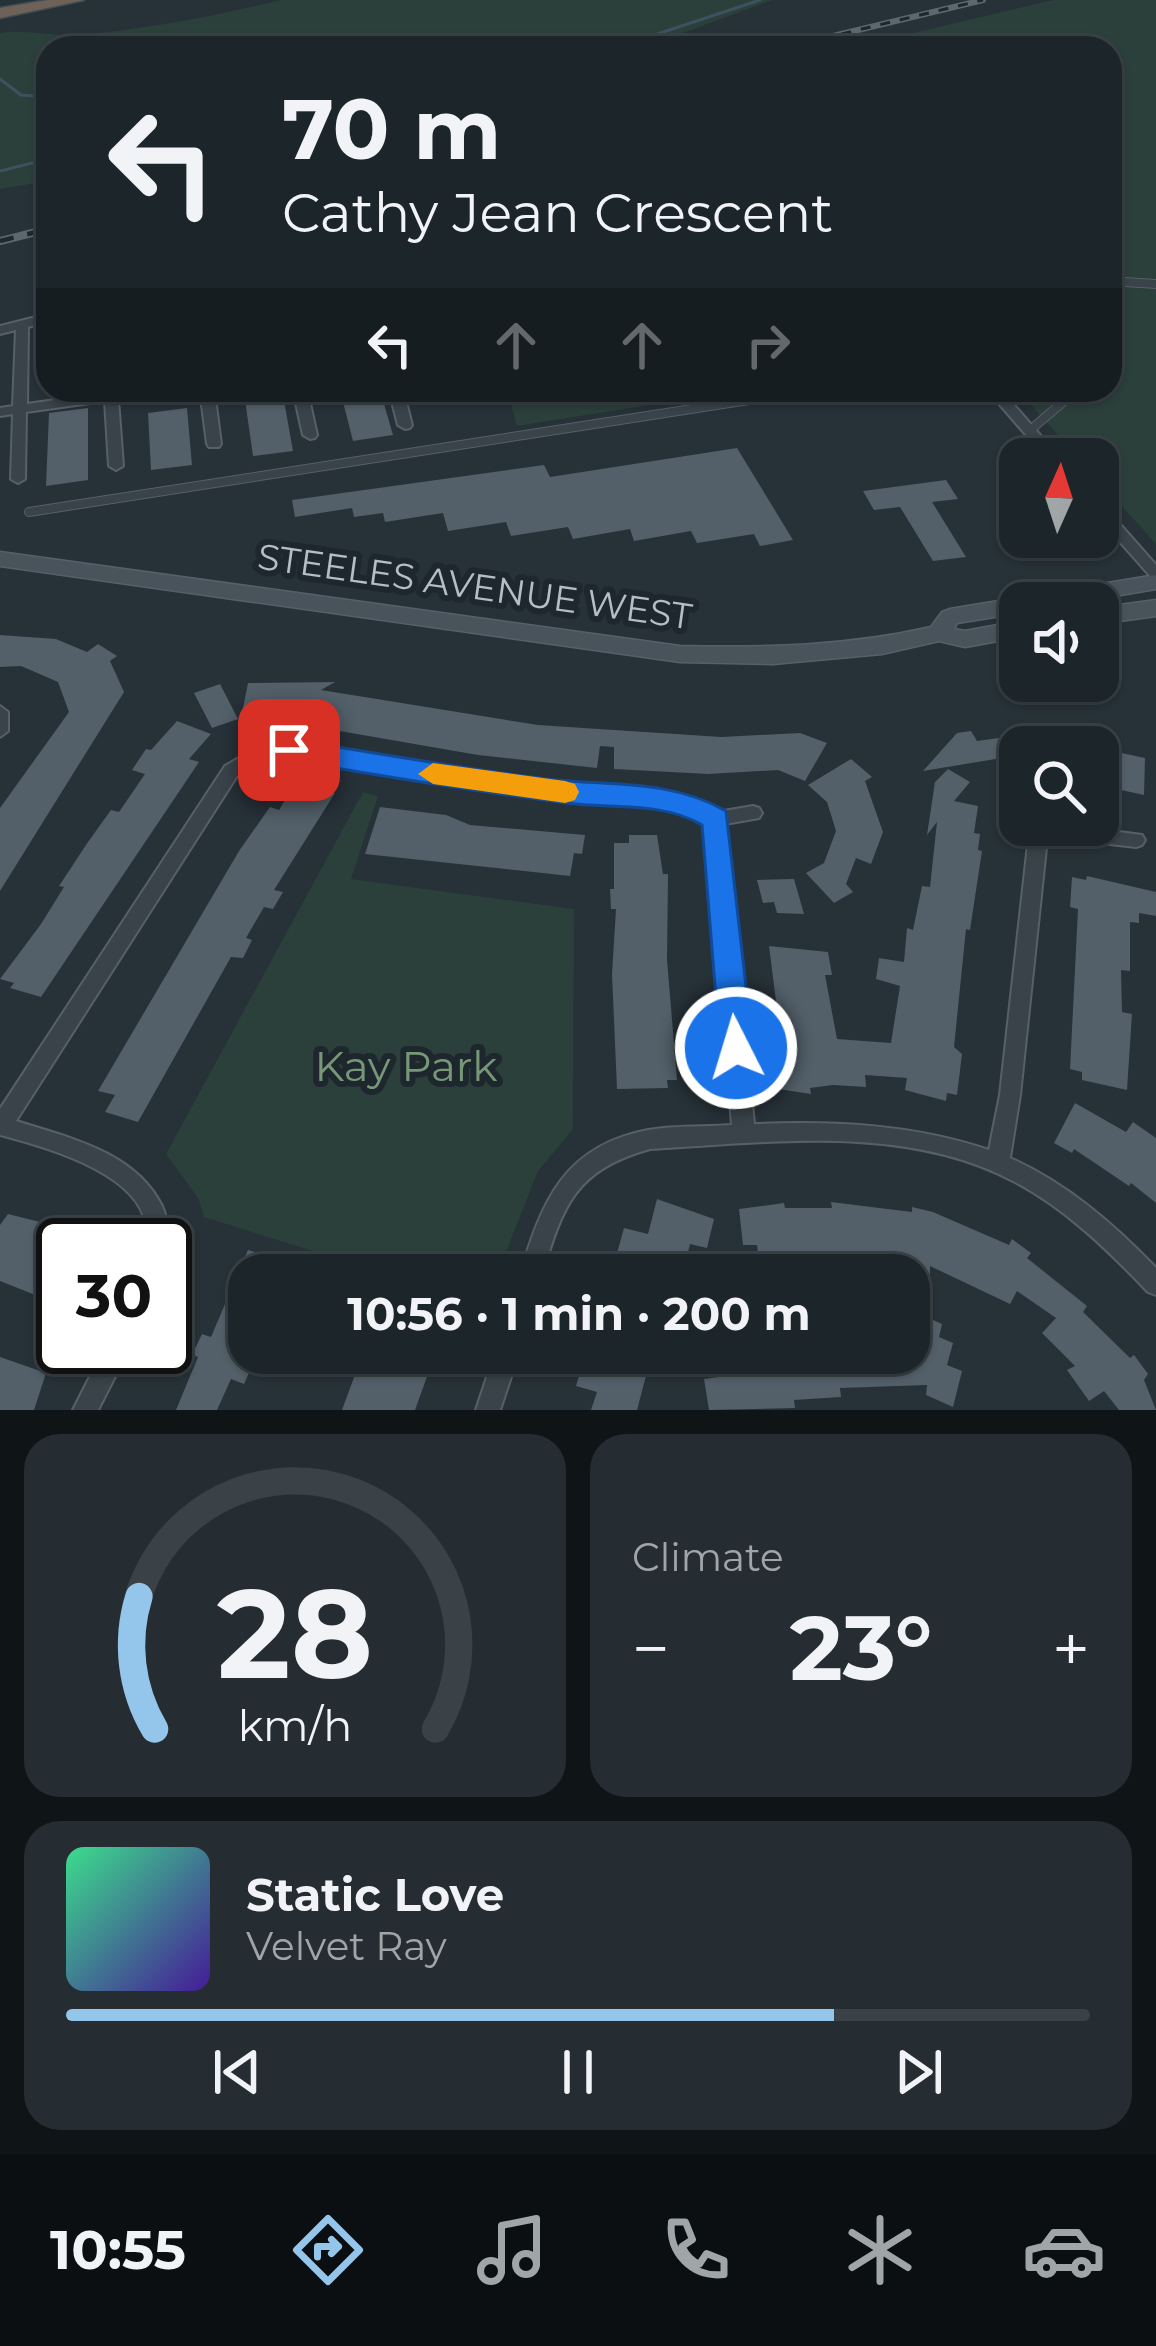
<!DOCTYPE html>
<meta charset="utf-8">
<style>
body{margin:0;font-family:Montserrat,sans-serif;background:#252d32;color:#f1f3f6;height:100vh;display:flex;flex-direction:column;font-size:45px;white-space:nowrap}
*{box-sizing:border-box;margin:0}
p{font-size:39px;color:#a0a5a8}
.icon{flex:none;width:66px;height:66px;fill:none;stroke:currentColor;stroke-width:2;stroke-linecap:round;stroke-linejoin:round}
.map{position:relative;height:1410px;overflow:hidden}
.panel{display:flex;flex-direction:column;gap:24px;padding:24px;background:#0f1417;flex:1}
.panel>*{flex:none}
.guide{position:absolute;left:36px;top:36px;width:1086px;height:366px;border-radius:36px;box-shadow:0 3px 9px #0004,0 0 0 3px #3a4247;background:#1c252a;color:#f1f3f6;overflow:hidden}
.needle{width:78px;rotate:3deg}
.tools{position:absolute;left:999px;top:438px;display:grid;gap:24px}
.tools a{display:grid;place-items:center;width:120px;height:120px;border-radius:24px;background:#1c252a;box-shadow:0 3px 9px #0004,0 0 0 3px #3a4247;font-size:60px}
.speed{position:absolute;left:36px;top:1218px;display:flex;gap:24px;font-size:60px;font-weight:700;text-align:center}
.speed>*{display:grid;place-content:center;width:156px;height:156px;border-radius:50%;background:#1c252a;box-shadow:0 3px 9px #0004,0 0 0 3px #3a4247;line-height:1}
.speed .limit{border:6px solid #111;border-radius:18px;background:#fff;color:#111}
.pin{position:absolute;display:grid;place-items:center;width:102px;height:102px;color:#fff;margin:-51px;border-radius:24px;box-shadow:0 6px 18px #0006}
.me{position:absolute;width:132px;margin:-66px;rotate:355deg;stroke-linejoin:round;filter:drop-shadow(0 0 9px #0008)}
.turn{display:flex;align-items:center;gap:42px;height:252px;padding:0 48px;font-size:54px}
.turn .icon{width:156px;height:156px;stroke-width:2.5}
.turn b{display:block;font-size:84px;line-height:102px}
.lanes{display:flex;align-items:center;height:114px;padding:0 48px;background:#0003;justify-content:center;gap:60px;direction:ltr}
.lanes .off{opacity:.35}
.big{font-size:90px;font-weight:700;line-height:1.1}
.panel .card{flex:1;display:flex;flex-direction:column;justify-content:center;gap:18px;min-width:0;padding:0 42px;border-radius:36px;background:#252d32}
.panel .dial{align-items:center;gap:0}
.dial svg{height:312px;overflow:visible;fill:none;stroke:#3a4247;stroke-width:7;stroke-linecap:round;text-anchor:middle}
.dial text{fill:#f1f3f6;stroke:none}
.song{display:flex;align-items:center;gap:36px}
.cover{width:144px;height:144px;border-radius:18px;background:linear-gradient(135deg,hsl(150 70% 55%),hsl(260 70% 35%))}
.played{height:12px;border-radius:6px;background:linear-gradient(90deg,#94c5ea 75%,#3a4247 75%)}
.keys{display:flex;justify-content:space-around;direction:ltr}
.heat{display:flex;justify-content:space-between;align-items:center;font-size:66px;direction:ltr}
.panel .tiles{flex:1;display:grid;gap:24px;grid-template-columns:1fr 1fr}
.card:last-child{grid-column:span 2}
.trip{position:absolute;left:228px;top:1254px;width:702px;height:120px;border-radius:36px;background:#1c252a;box-shadow:0 3px 9px #0004,0 0 0 3px #3a4247;font-weight:700;line-height:120px;text-align:center}
.dock{display:flex;height:192px;justify-content:space-around;align-items:center;background:#0b0f11;color:#a0a5a8}
.dock .icon{width:84px;height:84px}
.dock .active{color:#94c5ea}
.dock b{font-size:54px;color:#f1f3f6}
.map>svg:first-child{display:block}
.green{fill:#2b3f3b}
.lines{fill:none;stroke-linecap:round;stroke-linejoin:round}
.stream{stroke:#3d525f;stroke-width:3}
.building{fill:#536069}
.lane-far1-casing{stroke:#576067;stroke-width:8}
.lane-casing{stroke:#576067;stroke-width:10}
.street-casing{stroke:#576067;stroke-width:4}
.secondary-casing{stroke:#576067;stroke-width:3}
.highway-casing{stroke:#444d54;stroke-width:3}
.lane-far1{stroke:#394349;stroke-width:6}
.lane{stroke:#394349;stroke-width:8}
.street{fill:#394349;fill-rule:evenodd}
.secondary{fill:#48535b;fill-rule:evenodd}
.highway{fill:#6e6157;fill-rule:evenodd}
.rail-far1-casing{stroke:#5c6770;stroke-width:6}
.rail-casing{stroke:#5c6770;stroke-width:8}
.rail-far1{stroke:#1e272e;stroke-width:3;stroke-dasharray:10;stroke-linecap:butt}
.rail{stroke:#1e272e;stroke-width:4.5;stroke-dasharray:14;stroke-linecap:butt}
.route{fill:#1a73e8;stroke:#114b97;stroke-width:3}
.slow{fill:#f59e0b}
.labels{text-anchor:middle;dominant-baseline:central;stroke-width:12;stroke-linejoin:round;paint-order:stroke}
.street-label{font-size:36px;fill:#b4bec5;stroke:#1e272e}
.near-park-label{font-size:42px;fill:#769877;stroke:#1e272e}
</style>
<div class="map">
<svg width="1156" height="1410" viewBox="0 0 1156 1410">
<rect width="100%" height="100%" fill="#263138"/>
<path class="green" d="M281 0H772L669 38H592L564 48H48V181L0 189V33C26 29 48 36 75 35 144 30 213 16 281 0Z
M1053 0H1156V544L1098 480V459H1079L1018 390H1110V48H849Z
M507 390H744L517 426Z
M363 792 378 796 351 879 574 909 573 1129 538 1171 497 1275H389L204 1217 198 1198 166 1154Z"/>
<g class="lines">
<path class="stream" d="M615 48 760 0
M0 79 21 95 48 97
M0 171 48 159"/>
</g>
<path class="building" d="M340 390H380L393 435 353 441Z
M283 395 293 451 253 456 245 400Z
M88 408V480L46 486 49 413Z
M187 408 192 465 151 470 148 413Z
M737 448 793 540 760 546 754 534 697 543 691 531 634 541 630 529 573 539 568 527 511 536 506 522 448 531 443 513 385 522 383 513 354 517 352 508 295 517 292 500 544 465 550 477Z
M946 480 958 499 932 502 966 557 933 561 900 507 874 510 863 491Z
M0 635 56 639 87 652 98 644 117 656 110 661 124 692 0 891V808L69 712 58 682 21 666 0 667Z
M335 682 321 690 538 725 721 737 800 733 827 743 805 781 778 770 708 774 614 769V747L600 746 597 768 478 755 276 720 285 702 241 718 248 683Z
M220 684 238 719 212 728 194 693Z
M177 721 211 734 189 759 199 762 41 997 10 988 14 983 0 979 41 924 64 887 59 886 88 842 111 810 119 812 145 774 132 770 146 749 151 750Z
M971 731 977 741 1020 735V755L923 771 957 733Z
M1098 748 1145 758 1144 795 1098 785Z
M851 759 872 777 865 781 883 832 871 864 856 858 846 884 853 892 834 903 806 873 824 863 836 831 827 802 808 785Z
M948 769 970 782 954 801 978 806 974 833 980 834 978 850 982 851 970 930 966 929 954 1047 962 1054 957 1095 947 1093 946 1101 905 1090 907 1078 865 1075 866 1087 833 1085 810 1088 811 1094 778 1089 772 1040H781L769 946 828 952 832 975H825L837 1039 891 1043 900 986 876 979 879 958 904 962 907 928 913 930 922 886 930 887 937 822 927 835 935 782Z
M310 787 335 793 274 890 283 892 273 909 264 907 246 938 252 940 243 958 231 957 138 1122 105 1112 115 1095 98 1091 239 851 270 807 279 810 288 795 303 799Z
M380 807 446 815 470 825 585 835 582 854 574 853 570 876 365 854Z
M629 835H657L663 874H668L667 960 677 1080H667L668 1088 617 1089 612 974 616 909H611L610 889H614V843H629Z
M1087 876 1156 892V916L1139 913V923L1130 922V971L1121 970 1122 1012 1132 1014 1127 1090 1082 1080V1072L1070 1069 1078 909 1070 907 1072 877 1086 880Z
M794 879 804 914 777 913 774 902 763 903 757 880Z
M1075 1103 1126 1132 1133 1122 1156 1138V1203L1131 1183 1129 1186 1074 1149 1072 1153 1054 1143Z
M657 1199 714 1219 707 1248 690 1244 682 1275H611L624 1228 648 1234Z
M831 1202 912 1212V1207L933 1212 1009 1245 1012 1239 1031 1253 1027 1258 1087 1306 1083 1312 1130 1358 1134 1355 1148 1374 1144 1380 1156 1410H1119L1104 1391 1089 1401 1067 1370 1075 1366 1042 1333 1056 1318 1017 1291 1010 1304 930 1266V1275L897 1269 898 1258 836 1259 837 1264 759 1261 757 1245H743L739 1209 784 1203 785 1208H832Z
M8 1214 64 1228 59 1237 63 1239V1306L0 1281V1225Z
M248 1250 313 1271 312 1275H249V1353H258L244 1384 231 1379 217 1410H176L198 1357 192 1355 202 1334 211 1337Z
M924 1316 942 1324 939 1337 953 1343 947 1365 962 1371 953 1407 926 1395 927 1385 840 1388 841 1397 794 1400 795 1408 709 1410 704 1379 719 1377 716 1353H914Z
M363 1353H412L433 1360 415 1410H342Z
M586 1353H652L637 1410H591L597 1392 576 1386Z
M0 1357 46 1373 34 1410H0Z"/>
<g class="lines">
<defs>
<path id="lane-far1" d="M1110 210 1118 220 1110 230"/>
<path id="lane" d="M1110 281 1156 284
M1029 431 1077 390
M29 512 814 390"/>
<path id="street" d="M48 314V322L28 327 27 404 105 393 104 390H164L157 394 118 399 123 466 116 470 109 466 105 401 26 412 25 479 18 483 11 479 13 414 0 416V408L13 406 16 330 0 334V326Z
M200 390H214L221 444 219 447H209L207 444Z
M293 390H307L317 435 315 438 310 439 303 435Z
M389 390H403L412 425 410 428 405 429 398 425Z
M987 390H1001L1061 459H1047Z
M1098 504 1103 505 1156 565V579L1151 577 1098 517Z
M0 706 8 712V731L0 737Z
M289 744 586 788 667 792 694 798 718 812 753 806 759 808 762 813 759 818 725 824 754 1124C834 1121 912 1124 989 1150L1000 1095 1028 844 1031 839 1065 825 1142 835 1145 840 1142 845 1136 847 1066 839 1046 848 1020 1095 1010 1158C1066 1183 1113 1223 1156 1268V1295L1148 1292C1108 1250 1065 1208 1013 1181 904 1123 767 1143 650 1149 575 1170 563 1205 542 1275H520C542 1201 564 1146 648 1130 675 1125 705 1127 732 1125L707 823 684 809 667 806 586 802 289 756 265 758 237 776 16 1121C70 1138 135 1152 162 1206 168 1220 171 1238 166 1253L165 1245H147C146 1236 146 1225 144 1217 129 1170 42 1146 0 1135V1109L225 766 256 748Z
M105 1347H130L98 1410H73Z
M495 1353H519L500 1410H476Z"/>
<path id="secondary" d="M0 552 680 646C765 648 848 646 931 627L942 612 950 609 1156 575V589L1074 603H1020V613L957 623 954 629 965 631 1020 621V637L965 647 939 641 882 654 773 664 680 662 0 566Z
M1156 600V616L1098 624V608Z"/>
<path id="highway" d="M48 0H84L0 18V8Z"/>
</defs>
<use href="#lane-far1" class="lane-far1-casing"/>
<use href="#lane" class="lane-casing"/>
<use href="#street" class="street-casing"/>
<use href="#secondary" class="secondary-casing"/>
<use href="#highway" class="highway-casing"/>
<use href="#lane-far1" class="lane-far1"/>
<use href="#lane" class="lane"/>
<use href="#street" class="street"/>
<use href="#secondary" class="secondary"/>
<use href="#highway" class="highway"/>
<defs>
<path id="rail-far1" d="M783 48 983 0
M38 231 48 229"/>
<path id="rail" d="M0 241 48 229"/>
</defs>
<use href="#rail-far1" class="rail-far1-casing"/>
<use href="#rail" class="rail-casing"/>
<use href="#rail-far1" class="rail-far1"/>
<use href="#rail" class="rail"/>
</g>
<path class="route" d="M289 739C375 753 460 768 546 779 608 786 671 779 726 811L753 1048 748 1059 736 1063 725 1059 720 1048 702 825C661 801 611 809 566 803 473 791 381 776 289 760L275 750Z"/>
<path class="slow" d="M433 763 565 781 575 784 579 792 575 800 565 803 433 784 418 774Z"/>
<g class="labels">
<g class="street-label">
<text transform="translate(475 586) rotate(8)">STEELES AVENUE WEST</text>
</g>
<g class="near-park-label">
<text x="406" y="1066">Kay Park</text>
</g>
</g>
</svg>
<div class="tools">
<a><svg class="needle" viewBox="-14 -14 28 28"><path d="M0-13l5 13h-10z" fill="#e53935"/><path d="M0 13l5-13h-10z" fill="#a0a5a8"/></svg></a>
<a><svg class="icon" aria-label="sound" viewBox="0 0 24 24"><path d="M4 9h4l5-4v14l-5-4H4zM17 9q2 3 0 6"/></svg></a>
<a><svg class="icon" aria-label="search" viewBox="0 0 24 24"><circle cx="10" cy="10" r="6"/><path d="M15 15l6 6"/></svg></a>
</div>
<div class="speed"><div class="limit">30</div></div>
<div class="pin" style="left:289px;top:750px;background:#d93025"><svg class="icon" aria-label="arrive" viewBox="0 0 24 24"><path d="M6 21V4h12l-3 4 3 4H6"/></svg></div>
<svg class="me" style="left:736px;top:1048px" viewBox="-20 -20 40 40"><circle r="17" fill="#1a73e8" stroke="#fff" stroke-width="3"/><path d="M0-11L8 9 0 5-8 9z" fill="#fff"/></svg>
<div class="trip">10:56 · 1 min · 200 m</div>
<div class="guide">
<div class="turn"><svg class="icon" aria-label="left" viewBox="0 0 24 24"><path d="M17 20v-9H6M10 6l-5 5 5 5"/></svg><div><b>70 m</b>Cathy Jean Crescent</div></div>
<div class="lanes"><svg class="icon" aria-label="left" viewBox="0 0 24 24"><path d="M17 20v-9H6M10 6l-5 5 5 5"/></svg><svg class="icon off" aria-label="ahead" viewBox="0 0 24 24"><path d="M12 20V5M6 11l6-6 6 6"/></svg><svg class="icon off" aria-label="ahead" viewBox="0 0 24 24"><path d="M12 20V5M6 11l6-6 6 6"/></svg><svg class="icon off" aria-label="right" viewBox="0 0 24 24"><path d="M7 20v-9h11M14 6l5 5-5 5"/></svg></div>
</div>
</div>
<section class="panel">
<div class="tiles">
<div class="card dial"><svg viewBox="0 0 100 80">
<path d="M14 69A42 42 0 1 1 86 69"/>
<path d="M14 69A42 42 0 0 1 10 35" stroke="#94c5ea"/>
<text x="50" y="56" font-size="32" font-weight="700">28</text>
<text x="50" y="72" font-size="11">km/h</text>
</svg></div>
<div class="card"><p>Climate</p>
<div class="heat"><a>−</a><b class="big">23°</b><a>+</a></div>
</div>
<div class="card">
<div class="song"><i class="cover"></i><div><b>Static Love</b><p>Velvet Ray</p></div></div>
<div class="played"></div>
<div class="keys"><svg class="icon" aria-label="previous" viewBox="0 0 24 24"><path d="M18 5L8 12l10 7zM5 5v14"/></svg><svg class="icon" aria-label="pause" viewBox="0 0 24 24"><path d="M8 5v14M16 5v14"/></svg><svg class="icon" aria-label="next" viewBox="0 0 24 24"><path d="M6 5l10 7-10 7zM19 5v14"/></svg></div>
</div>
</div>
</section>
<nav class="dock">
<b>10:55</b>
<svg class="icon active" aria-label="directions" viewBox="0 0 24 24"><path d="M12 3l9 9-9 9-9-9zM9 14v-3h6M13 9l2 2-2 2"/></svg>
<svg class="icon" aria-label="music" viewBox="0 0 24 24"><path d="M9 18V5l10-2v13"/><circle cx="6" cy="18" r="3"/><circle cx="16" cy="16" r="3"/></svg>
<svg class="icon" aria-label="phone" viewBox="0 0 24 24"><path d="M5 4h4l2 5-3 2q2 4 5 5l2-3 5 2v4C11 20 4 13 5 4z"/></svg>
<svg class="icon" aria-label="climate" viewBox="0 0 24 24"><path d="M12 3v18M4 7l16 10M4 17L20 7"/></svg>
<svg class="icon" aria-label="car" viewBox="0 0 24 24"><path d="M5 17H2v-5l4-1 3-4h7l3 4 3 1v5h-3M9 17h6M6 11h13"/><circle cx="7" cy="17" r="2"/><circle cx="17" cy="17" r="2"/></svg>
</nav>
